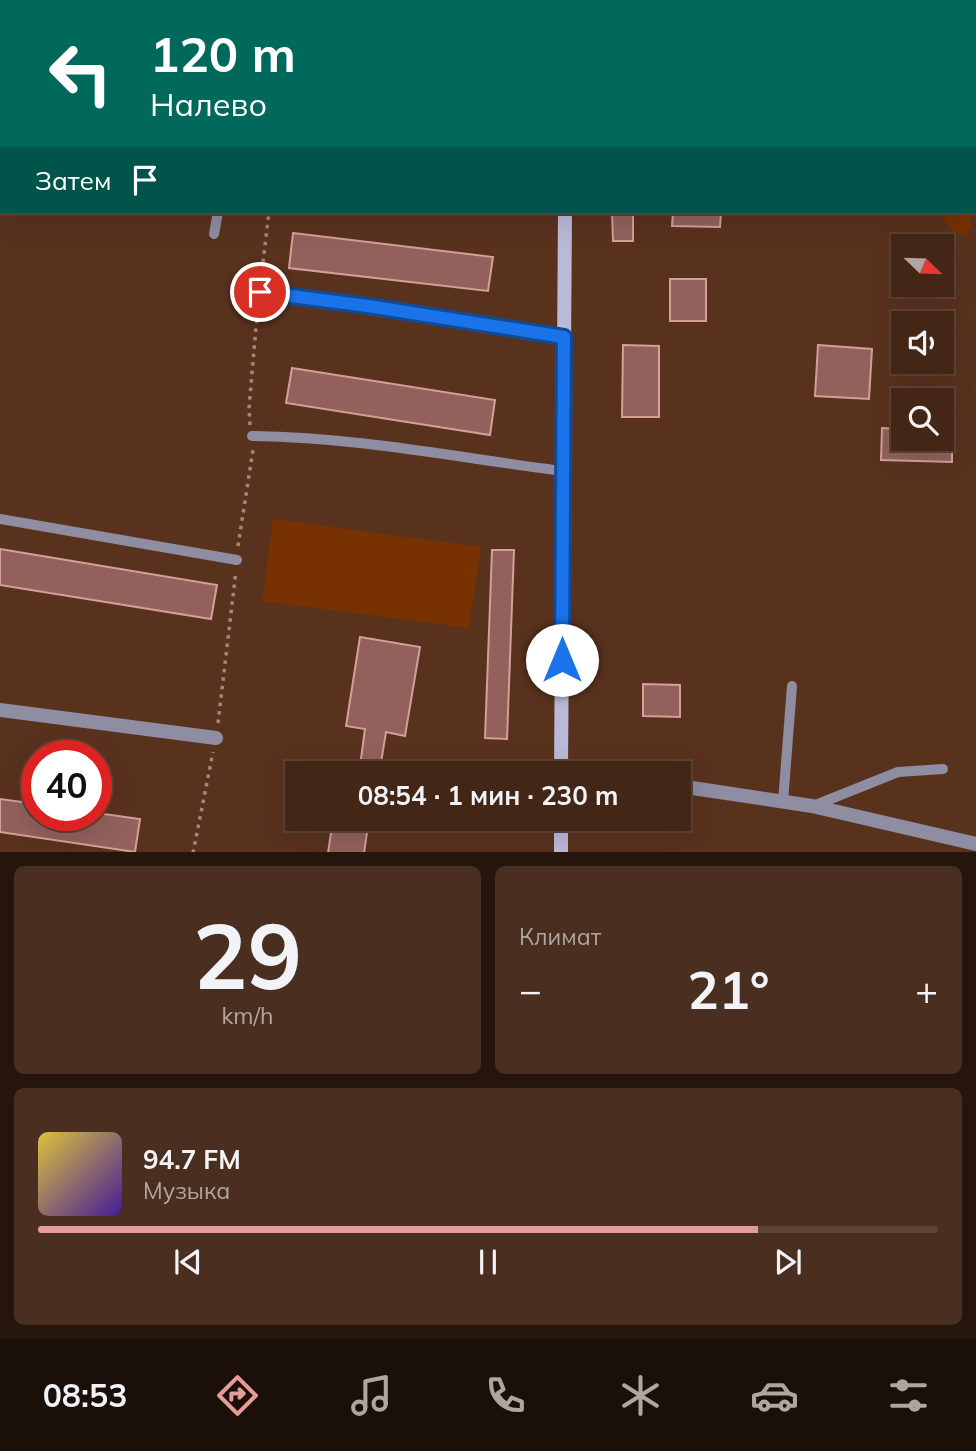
<!DOCTYPE html>
<html lang="ru">
<meta charset="utf-8">
<style>
body{margin:0;font-family:Mulish,sans-serif;background:#4a2e1f;color:#f1f3f6;height:100vh;display:flex;flex-direction:column;font-size:26px;white-space:nowrap}
*{box-sizing:border-box;margin:0}
p{font-size:23px;color:#afa5a1}
.icon{flex:none;width:38px;height:38px;fill:none;stroke:currentColor;stroke-width:2;stroke-linecap:round;stroke-linejoin:round}
.map{position:relative;height:852px;overflow:hidden}
.sheet{display:flex;flex-direction:column;gap:14px;padding:14px;background:#25150c;flex:1}
.sheet>*{flex:none}
.top-card{position:absolute;left:0px;top:0px;width:976px;height:214px;box-shadow:0 7px 28px #0002,0 0 0 2px #5b4335;background:#00695c;color:#fff;overflow:hidden}
.needle{width:46px;rotate:113deg}
.fabs{position:absolute;left:891px;top:234px;display:grid;gap:14px}
.fabs a{display:grid;place-items:center;width:63px;height:63px;border-radius:0px;background:#432616;box-shadow:0 7px 28px #0002,0 0 0 2px #5b4335;font-size:35px}
.speed{position:absolute;left:21px;top:740px;display:flex;gap:14px;font-size:35px;font-weight:700;text-align:center}
.speed>*{display:grid;place-content:center;width:91px;height:91px;border-radius:50%;background:#432616;box-shadow:0 7px 28px #0002,0 0 0 2px #5b4335;line-height:1}
.speed .limit{border:10px solid #d22;background:#fff;color:#111}
.pin{position:absolute;display:grid;place-items:center;width:60px;height:60px;color:#fff;margin:-30px;border:4px solid #fff;border-radius:50%;box-shadow:0 2px 7px #0007}
.me{position:absolute;width:77px;margin:-38px;rotate:0deg;stroke-linejoin:round;filter:drop-shadow(0 0 5px #0008)}
.turn{display:flex;align-items:center;gap:24px;height:147px;padding:0 35px;font-size:32px}
.turn .icon{width:91px;height:91px;stroke-width:2.5}
.turn b{display:block;font-size:49px;line-height:60px}
.then{display:flex;align-items:center;height:66px;padding:0 35px;background:#0003;gap:14px;font-size:26px}
.big{font-size:52px;font-weight:700;line-height:1.1}
.sheet .tile{flex:1;display:flex;flex-direction:column;justify-content:center;gap:10px;min-width:0;padding:0 24px;border-radius:10px;background:#4a2e1f}
.sheet .dial{align-items:center;gap:0}
.dial b{font-size:91px;line-height:1}
.song{display:flex;align-items:center;gap:21px}
.cover{width:84px;height:84px;border-radius:10px;background:linear-gradient(135deg,hsl(50 70% 55%),hsl(260 70% 35%))}
.played{height:7px;border-radius:4px;background:linear-gradient(90deg,#e69b98 80%,#5b4335 80%)}
.keys{display:flex;justify-content:space-around;direction:ltr}
.heat{display:flex;justify-content:space-between;align-items:center;font-size:38px;direction:ltr}
.sheet .tiles{flex:1;display:grid;gap:14px;grid-template-columns:1fr 1fr}
.tile:last-child{grid-column:span 2}
.trip{position:absolute;left:285px;top:761px;width:406px;height:70px;border-radius:0px;background:#432616;box-shadow:0 7px 28px #0002,0 0 0 2px #5b4335;font-weight:700;line-height:70px;text-align:center}
.menu{display:flex;height:112px;justify-content:space-around;align-items:center;background:#1b0f09;color:#afa5a1}
.menu .icon{width:49px;height:49px}
.menu .current{color:#e69b98}
.menu b{font-size:32px;color:#f1f3f6}
.map>svg:first-child{display:block}
.green{fill:#783100}
.building{fill:#92615b;stroke:#d49f98;stroke-width:2}
.lines{fill:none;stroke-linecap:round;stroke-linejoin:round}
.path{stroke:#a78676;stroke-width:3.5;stroke-dasharray:3.5 5;stroke-linecap:butt}
.lane{stroke:#8e8da1;stroke-width:10}
.street{stroke:#8e8da1;stroke-width:14}
.secondary{stroke:#bbb9d9;stroke-width:14}
.route-casing{stroke:#114b97;stroke-width:18}
.route{stroke:#1a73e8;stroke-width:12}
</style>
<div class="map">
<svg width="976" height="853" viewBox="0 0 976 853">
<rect width="100%" height="100%" fill="#59321e"/>
<path class="green" d="M941 212H970L972 227 965 235C951 233 945 223 941 212Z
M273 519 481 547 469 628 262 601Z"/>
<path class="building" d="M194 0H229L194 2Z
M289 0H472L484 2H289Z
M598 0H628V2H598Z
M0 149H2V190L0 189Z
M612 212H633V241H613Z
M673 212H721L720 227 672 226Z
M293 233 493 257 488 291 289 268Z
M670 279H706V321H670Z
M623 345 659 346V417H622Z
M818 345 872 349 869 399 815 396Z
M292 368 495 400 490 435 286 403Z
M882 428 903 429V439L952 442V462L881 460Z
M0 549 217 585 211 619 0 585Z
M492 550H514L507 739 485 738Z
M360 637 420 647 405 736 386 732 380 769 406 774H341L342 763 360 766 365 729 346 726Z
M643 684 680 685V717L643 716Z
M0 799 37 804V816H96V813L140 819 135 852 0 832Z
M333 819H369L364 853H328Z"/>
<g class="lines">
<path class="path" d="M4 2V0
M47 2 48 0
M0 17 2 10
M0 20H2
M261 279 269 212
M250 425 249 408 258 304
M238 546 253 450
M218 723 236 571
M193 853 213 752"/>
<path class="lane" d="M113 0 117 1
M250 2V0
M901 2 902 0
M0 131H2
M214 234 218 212
M260 292 368 306 564 337
M252 436C357 437 460 458 563 471
M0 519 237 560
M783 802 792 686
M813 806 898 772 943 769"/>
<path class="street" d="M0 710 216 738
M561 768 600 774
M679 786 812 806 976 844"/>
<path class="secondary" d="M563 0V2
M561 774 565 212
M561 853V819"/>
</g>
<g class="lines">
<defs>
<path id="route" d="M260 292 368 306 564 337 562 660"/>
</defs>
<use href="#route" class="route-casing"/>
<use href="#route" class="route"/>
</g>
</svg>
<div class="fabs">
<a><svg class="needle" viewBox="-14 -14 28 28"><path d="M0-13l5 13h-10z" fill="#e53935"/><path d="M0 13l5-13h-10z" fill="#afa5a1"/></svg></a>
<a><svg class="icon" aria-label="sound" viewBox="0 0 24 24"><path d="M4 9h4l5-4v14l-5-4H4zM17 9q2 3 0 6"/></svg></a>
<a><svg class="icon" aria-label="search" viewBox="0 0 24 24"><circle cx="10" cy="10" r="6"/><path d="M15 15l6 6"/></svg></a>
</div>
<div class="speed"><div class="limit">40</div></div>
<div class="pin" style="left:260px;top:292px;background:#d93025"><svg class="icon" aria-label="arrive" viewBox="0 0 24 24"><path d="M6 21V4h12l-3 4 3 4H6"/></svg></div>
<svg class="me" style="left:562px;top:660px" viewBox="-20 -20 40 40"><circle r="19" fill="#fff"/><path d="M0-13L10 11 0 6-10 11z" fill="#1a73e8"/></svg>
<div class="trip">08:54 · 1 мин · 230 m</div>
<div class="top-card">
<div class="turn"><svg class="icon" aria-label="left" viewBox="0 0 24 24"><path d="M17 20v-9H6M10 6l-5 5 5 5"/></svg><div><b>120 m</b>Налево</div></div>
<div class="then">Затем<svg class="icon" aria-label="arrive" viewBox="0 0 24 24"><path d="M6 21V4h12l-3 4 3 4H6"/></svg></div>
</div>
</div>
<section class="sheet">
<div class="tiles">
<div class="tile dial"><b>29</b><p>km/h</p></div>
<div class="tile"><p>Климат</p>
<div class="heat"><a>−</a><b class="big">21°</b><a>+</a></div>
</div>
<div class="tile">
<div class="song"><i class="cover"></i><div><b>94.7 FM</b><p>Музыка</p></div></div>
<div class="played"></div>
<div class="keys"><svg class="icon" aria-label="previous" viewBox="0 0 24 24"><path d="M18 5L8 12l10 7zM5 5v14"/></svg><svg class="icon" aria-label="pause" viewBox="0 0 24 24"><path d="M8 5v14M16 5v14"/></svg><svg class="icon" aria-label="next" viewBox="0 0 24 24"><path d="M6 5l10 7-10 7zM19 5v14"/></svg></div>
</div>
</div>
</section>
<nav class="menu">
<b>08:53</b>
<svg class="icon current" aria-label="directions" viewBox="0 0 24 24"><path d="M12 3l9 9-9 9-9-9zM9 14v-3h6M13 9l2 2-2 2"/></svg>
<svg class="icon" aria-label="music" viewBox="0 0 24 24"><path d="M9 18V5l10-2v13"/><circle cx="6" cy="18" r="3"/><circle cx="16" cy="16" r="3"/></svg>
<svg class="icon" aria-label="phone" viewBox="0 0 24 24"><path d="M5 4h4l2 5-3 2q2 4 5 5l2-3 5 2v4C11 20 4 13 5 4z"/></svg>
<svg class="icon" aria-label="climate" viewBox="0 0 24 24"><path d="M12 3v18M4 7l16 10M4 17L20 7"/></svg>
<svg class="icon" aria-label="car" viewBox="0 0 24 24"><path d="M5 17H2v-5l4-1 3-4h7l3 4 3 1v5h-3M9 17h6M6 11h13"/><circle cx="7" cy="17" r="2"/><circle cx="17" cy="17" r="2"/></svg>
<svg class="icon" aria-label="filters" viewBox="0 0 24 24"><path d="M4 7h16M4 17h16"/><circle cx="9" cy="7" r="2"/><circle cx="15" cy="17" r="2"/></svg>
</nav>
